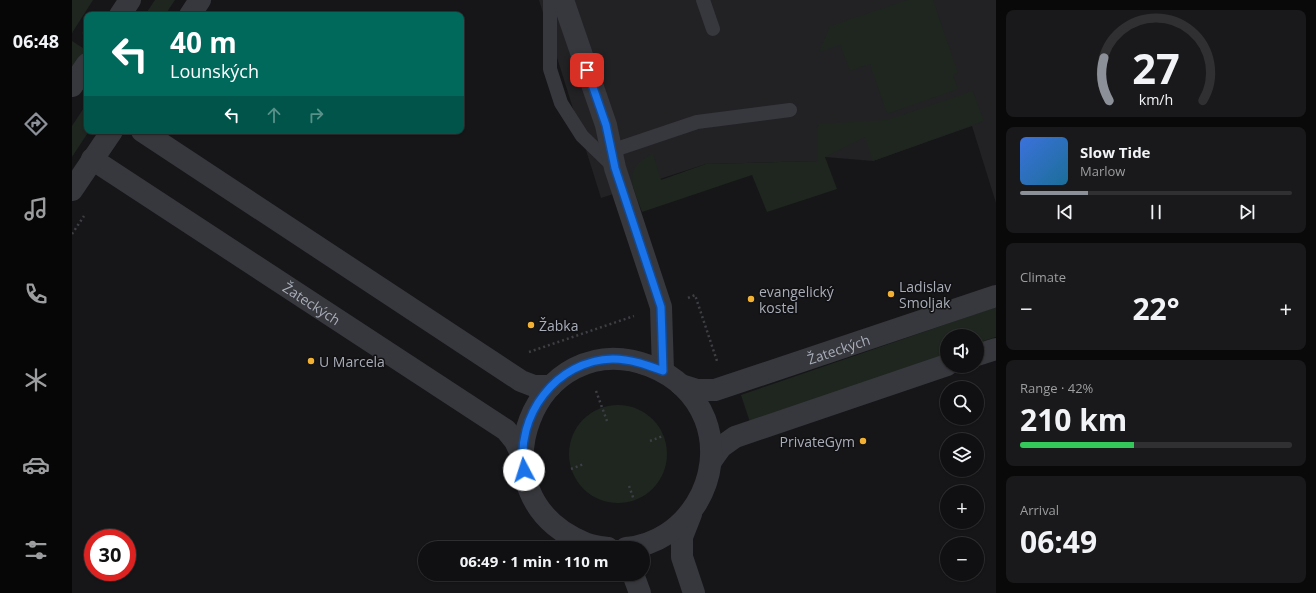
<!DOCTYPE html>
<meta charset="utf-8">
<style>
body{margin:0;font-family:"Open Sans",sans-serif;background:#19191b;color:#f1f3f6;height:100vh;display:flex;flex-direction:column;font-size:15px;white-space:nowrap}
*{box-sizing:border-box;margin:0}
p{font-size:13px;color:#9c9d9f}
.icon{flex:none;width:22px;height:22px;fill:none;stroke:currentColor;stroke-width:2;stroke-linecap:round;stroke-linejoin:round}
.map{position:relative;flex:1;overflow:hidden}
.drawer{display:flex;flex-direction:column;gap:10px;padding:10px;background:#09090a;width:320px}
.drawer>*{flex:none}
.hud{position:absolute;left:12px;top:12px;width:380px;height:122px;border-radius:8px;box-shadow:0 1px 3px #0004,0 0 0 1px #303032;background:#00695c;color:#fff;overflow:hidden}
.tools{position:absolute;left:868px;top:329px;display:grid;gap:8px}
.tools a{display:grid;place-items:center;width:44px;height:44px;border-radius:50%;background:#101012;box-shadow:0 1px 3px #0004,0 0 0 1px #303032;font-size:20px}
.speed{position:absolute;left:12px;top:529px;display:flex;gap:8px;font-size:20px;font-weight:700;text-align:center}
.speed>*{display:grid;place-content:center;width:52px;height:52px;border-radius:50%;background:#101012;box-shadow:0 1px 3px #0004,0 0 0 1px #303032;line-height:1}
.speed .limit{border:6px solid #d22;background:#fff;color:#111}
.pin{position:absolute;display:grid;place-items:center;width:34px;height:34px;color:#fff;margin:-17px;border-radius:8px;box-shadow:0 2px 6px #0006}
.me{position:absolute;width:44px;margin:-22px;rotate:355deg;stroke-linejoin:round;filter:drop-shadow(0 0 3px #0008)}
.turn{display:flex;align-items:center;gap:14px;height:84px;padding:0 20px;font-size:18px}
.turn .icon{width:52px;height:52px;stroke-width:2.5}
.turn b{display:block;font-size:28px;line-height:34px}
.lanes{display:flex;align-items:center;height:38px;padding:0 20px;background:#0003;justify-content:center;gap:20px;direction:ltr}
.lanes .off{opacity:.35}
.big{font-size:30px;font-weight:700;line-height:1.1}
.drawer .tile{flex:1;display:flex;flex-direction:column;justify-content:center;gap:6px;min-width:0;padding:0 14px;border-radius:8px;background:#19191b}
.drawer .dial{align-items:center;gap:0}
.dial svg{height:104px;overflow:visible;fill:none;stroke:#303032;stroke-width:7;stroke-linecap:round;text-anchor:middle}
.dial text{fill:#f1f3f6;stroke:none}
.song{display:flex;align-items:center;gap:12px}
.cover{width:48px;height:48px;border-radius:6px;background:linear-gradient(135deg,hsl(220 70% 55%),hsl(200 70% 35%))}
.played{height:4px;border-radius:2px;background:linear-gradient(90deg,#8c9099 25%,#303032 25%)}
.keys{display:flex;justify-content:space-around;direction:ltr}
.heat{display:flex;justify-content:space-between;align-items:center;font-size:22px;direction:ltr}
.charge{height:6px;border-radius:3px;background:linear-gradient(90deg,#34c759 42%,#303032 0)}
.trip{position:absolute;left:346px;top:541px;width:232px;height:40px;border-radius:20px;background:#101012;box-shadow:0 1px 3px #0004,0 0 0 1px #303032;font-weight:700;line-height:40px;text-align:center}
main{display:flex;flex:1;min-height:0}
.dock{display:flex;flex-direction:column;width:72px;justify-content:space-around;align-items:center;background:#060607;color:#9c9d9f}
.dock .icon{width:28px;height:28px}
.dock .current{color:#8c9099}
.dock b{font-size:18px;color:#f1f3f6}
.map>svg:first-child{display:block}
.built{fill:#222225}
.green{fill:#1e261f}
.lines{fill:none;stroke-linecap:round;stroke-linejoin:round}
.path{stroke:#3d3f44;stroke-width:2.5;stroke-dasharray:2 3;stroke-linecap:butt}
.service{stroke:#37383d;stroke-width:14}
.minor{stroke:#37383d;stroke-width:22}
.route-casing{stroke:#114b97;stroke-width:10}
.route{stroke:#1a73e8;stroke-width:7}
.poi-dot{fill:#f2b134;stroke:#111113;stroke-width:1.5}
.labels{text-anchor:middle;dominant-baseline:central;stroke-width:3;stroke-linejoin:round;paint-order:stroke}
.poi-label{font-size:14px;fill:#a8adb8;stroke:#111113;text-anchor:start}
.street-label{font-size:14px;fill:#a8adb8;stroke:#111113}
</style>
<main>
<nav class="dock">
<b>06:48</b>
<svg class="icon current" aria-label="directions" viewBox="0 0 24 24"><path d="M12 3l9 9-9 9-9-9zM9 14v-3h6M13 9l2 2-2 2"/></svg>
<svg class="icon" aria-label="music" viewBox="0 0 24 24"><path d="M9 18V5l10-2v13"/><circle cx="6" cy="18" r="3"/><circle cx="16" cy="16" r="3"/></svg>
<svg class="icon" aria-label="phone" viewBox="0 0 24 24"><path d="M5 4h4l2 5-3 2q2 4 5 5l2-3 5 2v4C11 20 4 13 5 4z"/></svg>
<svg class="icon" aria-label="climate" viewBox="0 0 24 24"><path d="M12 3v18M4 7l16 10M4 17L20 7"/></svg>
<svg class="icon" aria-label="car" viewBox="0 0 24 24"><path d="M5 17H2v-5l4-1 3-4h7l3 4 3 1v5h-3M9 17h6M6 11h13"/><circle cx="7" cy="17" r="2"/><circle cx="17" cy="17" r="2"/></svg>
<svg class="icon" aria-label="filters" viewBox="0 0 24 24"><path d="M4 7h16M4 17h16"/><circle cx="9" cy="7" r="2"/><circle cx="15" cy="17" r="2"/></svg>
</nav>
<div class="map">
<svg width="924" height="593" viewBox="0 0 924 593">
<rect width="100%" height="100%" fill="#161618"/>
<path class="built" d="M467 0H924V203L900 126 801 161 753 157 746 161 634 164 529 198Z"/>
<path class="green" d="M0 0H21L0 33Z
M83 0H103L93 15H73Z
M835 0H861L886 73 881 75 886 89 815 114 798 64 778 71 768 45 747 52 758 26Z
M0 41 14 50 0 70Z
M901 91 912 121 801 161 793 137 753 157 765 189 695 212 680 175 570 212C560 185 550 169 581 153L589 180 634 164 746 161 745 129 747 124 815 120Z
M15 103V131H17L0 157V126Z
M924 307V337L905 343V336H875V354L678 422 669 395Z
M497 454a49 49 0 1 1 98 0a49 49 0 1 1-98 0Z"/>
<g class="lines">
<path class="path" d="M15 28 12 33 15 36
M0 234 12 216
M616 298 623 295 645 361
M457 352 562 316
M524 391 535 421
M578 441 591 436
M499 469 512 464
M557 486 562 500"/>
<path class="service" d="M478 0V69L489 103 510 136 542 167
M631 0 641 29
M539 151 625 122 718 110"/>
<g class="minor">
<path d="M491 0 534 125 543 168 589 307 591 371"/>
<path d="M48 15 58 0"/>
<path d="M118 15 128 0"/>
<path d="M0 86 15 64"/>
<path d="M70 131 449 381 462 386H479"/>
<path id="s1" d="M20 159 434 430 443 441 450 456"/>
<path d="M0 190 40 131"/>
<path d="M905 355 924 349"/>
<path id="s2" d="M609 385 625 390H643L924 296"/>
<path d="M639 461 649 447 663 437 875 365"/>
<path d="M619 514 610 537V557L622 593"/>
<path d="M536 548C529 547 520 546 513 543 394 495 463 322 578 366 603 376 623 394 633 419 655 476 615 543 554 548"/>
<path d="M561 574 568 593"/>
</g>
</g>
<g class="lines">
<defs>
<path id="route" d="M452 470C443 416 484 360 541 359 559 359 575 365 591 371L589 307 543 168 534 125 515 70"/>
</defs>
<use href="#route" class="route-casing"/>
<use href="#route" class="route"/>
</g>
<g class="poi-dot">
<circle cx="819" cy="294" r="4"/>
<circle cx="679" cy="299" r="4"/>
<circle cx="459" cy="325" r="4"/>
<circle cx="239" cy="361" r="4"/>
<circle cx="791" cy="441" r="4"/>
</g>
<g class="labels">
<g class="poi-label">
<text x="827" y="286">Ladislav<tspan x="827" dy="16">Smoljak</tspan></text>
<text x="687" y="291">evangelický<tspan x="687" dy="16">kostel</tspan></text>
<text x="467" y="325">Žabka</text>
<text x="247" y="361">U Marcela</text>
<text x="783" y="441" text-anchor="end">PrivateGym</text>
</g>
<g class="street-label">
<text stroke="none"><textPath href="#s1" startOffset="263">Žateckých</textPath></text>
<text stroke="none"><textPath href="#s2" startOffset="165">Žateckých</textPath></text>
</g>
</g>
</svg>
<div class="tools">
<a><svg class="icon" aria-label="sound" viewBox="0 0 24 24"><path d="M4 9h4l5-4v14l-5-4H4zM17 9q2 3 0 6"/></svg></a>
<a><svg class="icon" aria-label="search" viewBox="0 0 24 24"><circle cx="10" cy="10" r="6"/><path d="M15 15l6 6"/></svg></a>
<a><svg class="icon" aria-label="layers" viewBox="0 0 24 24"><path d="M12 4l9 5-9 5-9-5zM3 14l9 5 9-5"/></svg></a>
<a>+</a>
<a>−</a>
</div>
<div class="speed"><div class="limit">30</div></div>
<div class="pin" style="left:515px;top:70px;background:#d93025"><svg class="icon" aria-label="arrive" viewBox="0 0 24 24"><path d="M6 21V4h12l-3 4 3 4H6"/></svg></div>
<svg class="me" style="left:452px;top:470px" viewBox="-20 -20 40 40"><circle r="19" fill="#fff"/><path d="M0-13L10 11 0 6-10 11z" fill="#1a73e8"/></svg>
<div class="trip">06:49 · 1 min · 110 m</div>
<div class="hud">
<div class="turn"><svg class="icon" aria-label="left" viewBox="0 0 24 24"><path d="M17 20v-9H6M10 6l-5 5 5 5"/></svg><div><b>40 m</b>Lounských</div></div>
<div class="lanes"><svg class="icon" aria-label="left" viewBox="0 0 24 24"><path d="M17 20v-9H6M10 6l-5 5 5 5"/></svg><svg class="icon off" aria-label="ahead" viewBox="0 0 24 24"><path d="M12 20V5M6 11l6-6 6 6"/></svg><svg class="icon off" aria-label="right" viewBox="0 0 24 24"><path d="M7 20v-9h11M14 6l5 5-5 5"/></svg></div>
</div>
</div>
<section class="drawer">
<div class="tile dial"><svg viewBox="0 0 100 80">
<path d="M14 69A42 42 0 1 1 86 69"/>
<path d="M14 69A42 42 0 0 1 10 36" stroke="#8c9099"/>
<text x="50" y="56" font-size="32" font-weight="700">27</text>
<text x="50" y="72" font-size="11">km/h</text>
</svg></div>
<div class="tile">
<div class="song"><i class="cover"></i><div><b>Slow Tide</b><p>Marlow</p></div></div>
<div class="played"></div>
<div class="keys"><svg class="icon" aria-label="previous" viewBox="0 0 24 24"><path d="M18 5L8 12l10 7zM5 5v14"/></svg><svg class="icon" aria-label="pause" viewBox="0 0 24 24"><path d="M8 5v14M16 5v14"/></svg><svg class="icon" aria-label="next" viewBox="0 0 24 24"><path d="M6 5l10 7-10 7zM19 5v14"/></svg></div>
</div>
<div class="tile"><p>Climate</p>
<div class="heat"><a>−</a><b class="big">22°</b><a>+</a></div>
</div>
<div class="tile"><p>Range · 42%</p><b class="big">210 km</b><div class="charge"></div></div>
<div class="tile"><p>Arrival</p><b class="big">06:49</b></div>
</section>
</main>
